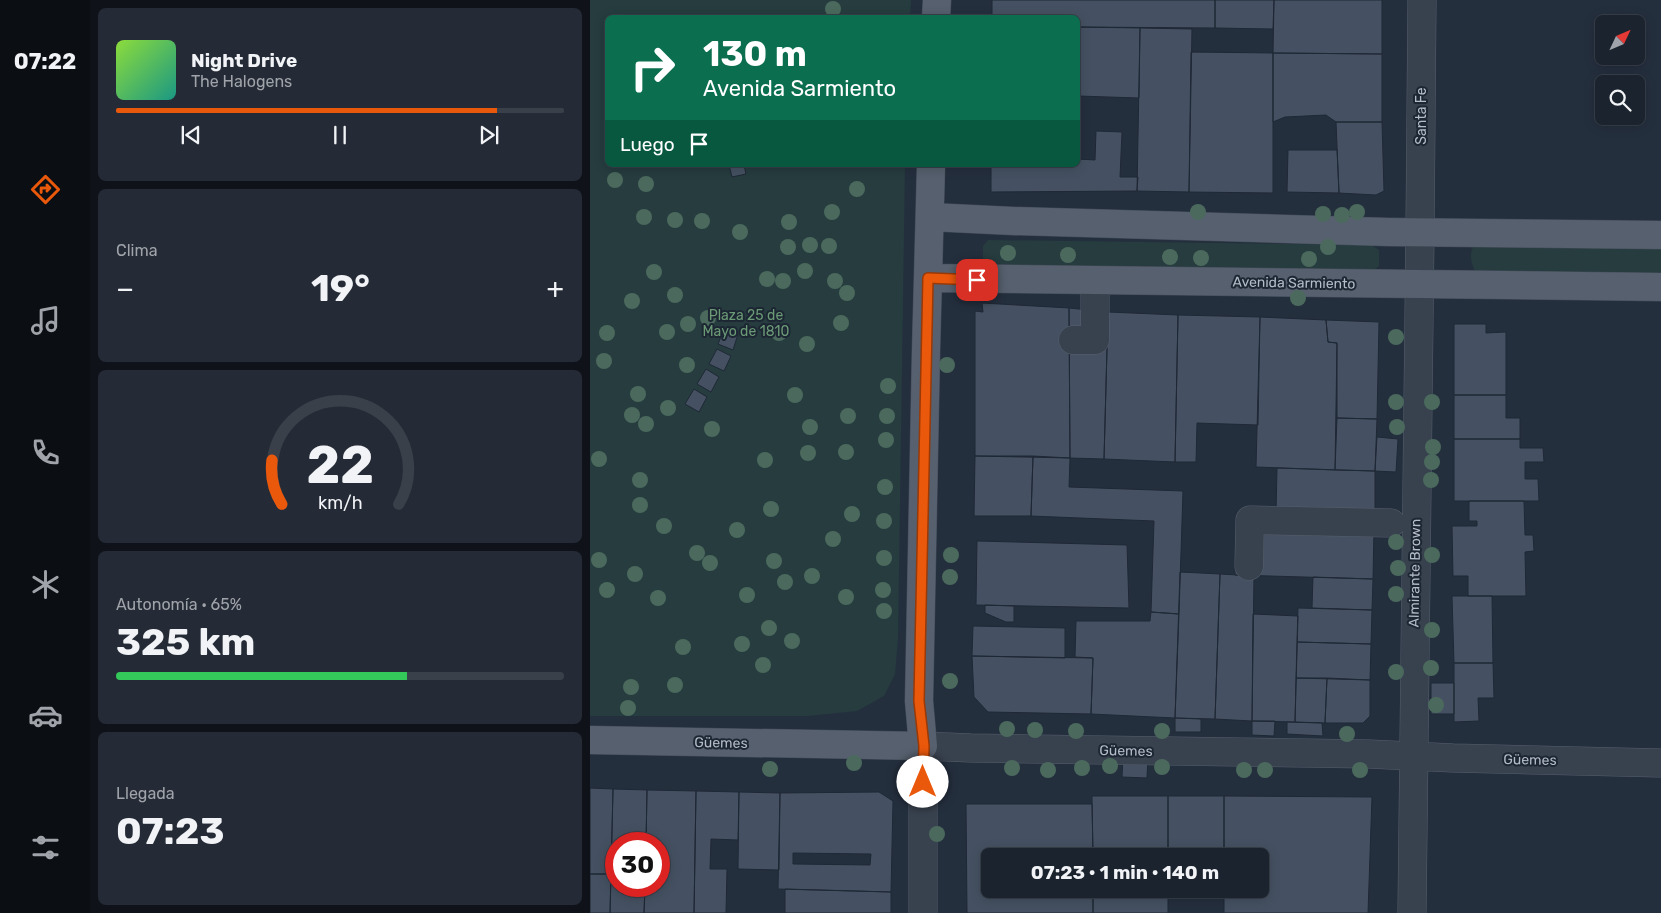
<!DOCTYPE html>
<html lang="es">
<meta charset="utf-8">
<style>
body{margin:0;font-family:Rubik,sans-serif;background:#242b36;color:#f1f3f6;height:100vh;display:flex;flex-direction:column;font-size:19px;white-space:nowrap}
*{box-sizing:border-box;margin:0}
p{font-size:16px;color:#a0a4aa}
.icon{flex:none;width:28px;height:28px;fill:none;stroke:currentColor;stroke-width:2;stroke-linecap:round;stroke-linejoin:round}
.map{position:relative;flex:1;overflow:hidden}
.panel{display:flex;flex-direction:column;gap:8px;padding:8px;background:#0f1319;width:500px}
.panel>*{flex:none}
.banner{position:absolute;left:15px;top:15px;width:475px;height:152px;border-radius:8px;box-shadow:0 2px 12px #0003,0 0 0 1px #39404a;background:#0b6e4f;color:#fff;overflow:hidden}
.needle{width:32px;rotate:46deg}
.buttons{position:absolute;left:1005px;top:15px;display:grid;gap:10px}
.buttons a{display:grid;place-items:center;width:50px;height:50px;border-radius:8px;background:#1b232e;box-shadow:0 2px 12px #0003,0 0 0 1px #39404a;font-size:25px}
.speed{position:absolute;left:15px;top:832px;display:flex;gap:10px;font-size:25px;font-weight:700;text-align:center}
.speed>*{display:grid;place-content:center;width:65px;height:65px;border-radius:50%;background:#1b232e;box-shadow:0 2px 12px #0003,0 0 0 1px #39404a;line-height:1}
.speed .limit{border:8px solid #d22;background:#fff;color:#111}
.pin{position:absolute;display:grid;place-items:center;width:42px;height:42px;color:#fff;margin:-21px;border-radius:10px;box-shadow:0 2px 8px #0006}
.me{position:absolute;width:55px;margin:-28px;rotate:0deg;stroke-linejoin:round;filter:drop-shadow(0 0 4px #0008)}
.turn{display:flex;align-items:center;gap:18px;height:105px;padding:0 15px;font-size:22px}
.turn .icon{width:65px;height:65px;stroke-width:2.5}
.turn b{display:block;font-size:35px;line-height:42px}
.then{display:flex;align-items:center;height:48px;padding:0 15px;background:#0003;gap:10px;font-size:19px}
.big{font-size:38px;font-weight:700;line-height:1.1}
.panel .tile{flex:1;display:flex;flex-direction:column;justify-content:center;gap:8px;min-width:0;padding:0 18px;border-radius:8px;background:#242b36}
.panel .dial{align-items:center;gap:0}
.dial svg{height:130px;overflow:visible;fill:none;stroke:#39404a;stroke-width:7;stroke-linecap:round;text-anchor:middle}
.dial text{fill:#f1f3f6;stroke:none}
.song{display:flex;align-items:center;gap:15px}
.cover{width:60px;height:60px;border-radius:8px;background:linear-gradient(135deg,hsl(90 70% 55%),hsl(170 70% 35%))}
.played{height:5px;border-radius:2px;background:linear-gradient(90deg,#ea580c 85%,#39404a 85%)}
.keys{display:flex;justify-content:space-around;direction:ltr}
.heat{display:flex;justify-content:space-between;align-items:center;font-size:28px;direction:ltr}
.charge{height:8px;border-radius:4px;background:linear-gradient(90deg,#34c759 65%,#39404a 0)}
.trip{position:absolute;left:391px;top:848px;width:288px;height:50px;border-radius:8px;background:#1b232e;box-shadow:0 2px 12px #0003,0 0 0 1px #39404a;font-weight:700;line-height:50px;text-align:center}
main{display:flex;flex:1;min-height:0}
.tab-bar{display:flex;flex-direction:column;width:90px;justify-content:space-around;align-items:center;background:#0b0e12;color:#a0a4aa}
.tab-bar .icon{width:35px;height:35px}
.tab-bar .current{color:#ea580c}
.tab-bar b{font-size:22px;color:#f1f3f6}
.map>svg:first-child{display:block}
.green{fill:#263c3f}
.building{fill:#455162;stroke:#1f2835;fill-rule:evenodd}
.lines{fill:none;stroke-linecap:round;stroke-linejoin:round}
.minor-casing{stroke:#565f6c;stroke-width:29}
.major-casing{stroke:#414a57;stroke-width:29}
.minor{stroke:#38414e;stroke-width:28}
.major{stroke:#56606e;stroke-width:28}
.tree{fill:#4b6a5d}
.route-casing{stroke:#983908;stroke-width:12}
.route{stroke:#ea580c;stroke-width:9}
.labels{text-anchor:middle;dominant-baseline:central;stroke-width:4;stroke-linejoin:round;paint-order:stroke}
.street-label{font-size:14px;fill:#b4bcc9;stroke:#1d2633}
.park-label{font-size:14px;fill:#6b9a76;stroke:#1d2633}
</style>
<main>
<nav class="tab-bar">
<b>07:22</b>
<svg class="icon current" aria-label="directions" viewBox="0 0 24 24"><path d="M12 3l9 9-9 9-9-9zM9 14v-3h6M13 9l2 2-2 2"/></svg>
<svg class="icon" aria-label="music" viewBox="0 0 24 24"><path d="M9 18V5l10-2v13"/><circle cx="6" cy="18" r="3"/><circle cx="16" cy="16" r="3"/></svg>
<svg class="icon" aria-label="phone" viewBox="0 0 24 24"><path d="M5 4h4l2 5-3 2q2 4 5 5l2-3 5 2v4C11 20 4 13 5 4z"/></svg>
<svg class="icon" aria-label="climate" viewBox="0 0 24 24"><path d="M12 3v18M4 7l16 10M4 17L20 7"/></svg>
<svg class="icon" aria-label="car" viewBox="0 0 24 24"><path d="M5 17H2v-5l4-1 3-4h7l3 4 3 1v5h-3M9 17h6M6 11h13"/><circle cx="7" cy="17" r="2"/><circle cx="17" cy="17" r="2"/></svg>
<svg class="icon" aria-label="filters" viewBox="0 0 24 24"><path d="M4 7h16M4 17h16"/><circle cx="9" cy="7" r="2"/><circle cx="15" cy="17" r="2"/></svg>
</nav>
<section class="panel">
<div class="tile">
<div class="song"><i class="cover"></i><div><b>Night Drive</b><p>The Halogens</p></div></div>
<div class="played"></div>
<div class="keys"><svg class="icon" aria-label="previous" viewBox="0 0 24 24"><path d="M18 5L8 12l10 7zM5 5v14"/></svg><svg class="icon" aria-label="pause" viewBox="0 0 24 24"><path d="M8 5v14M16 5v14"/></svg><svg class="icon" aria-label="next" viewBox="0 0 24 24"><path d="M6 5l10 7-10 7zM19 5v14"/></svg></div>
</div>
<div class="tile"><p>Clima</p>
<div class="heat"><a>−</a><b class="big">19°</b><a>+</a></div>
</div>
<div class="tile dial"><svg viewBox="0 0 100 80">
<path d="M14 69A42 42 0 1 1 86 69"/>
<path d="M14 69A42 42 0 0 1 8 42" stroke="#ea580c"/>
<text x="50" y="56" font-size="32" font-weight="700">22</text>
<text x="50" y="72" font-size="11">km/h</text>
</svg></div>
<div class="tile"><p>Autonomía · 65%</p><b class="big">325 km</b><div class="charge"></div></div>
<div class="tile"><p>Llegada</p><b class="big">07:23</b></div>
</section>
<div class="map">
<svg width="1071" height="913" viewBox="0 0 1071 913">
<rect width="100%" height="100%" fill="#242f3e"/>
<path class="green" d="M0 0H321L320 17 18 18V165H315L308 638 305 674 294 696 267 711 218 716H0Z
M398 240 781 245 789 250V266L782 272 399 266 393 258V246Z
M885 243 1071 246V277L886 272C880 263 879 253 885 243Z"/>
<path class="building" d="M402 0H625V28L488 27V18H402Z
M625 0H684L683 29 625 28Z
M684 0H792V54L683 53Z
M488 27 550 28 549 98 488 96Z
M550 28 602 29 599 192 547 191Z
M601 52 683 53V193L599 192Z
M683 53 792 54V122H746L736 115 695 117 683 122Z
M746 122H792L794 191 786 195 749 193Z
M506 131 532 132 530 177H548L547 191 401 192V165H488V159L505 160Z
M698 150H747L749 193 697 192Z
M139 165H154L156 174 142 177Z
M392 303 479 308 480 458 385 456V311L393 312Z
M479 308 518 312 514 459 480 458Z
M518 312 588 315 585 462 514 459Z
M588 315 670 317 668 425 607 423 606 462H585Z
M670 317 736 320 738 342 747 343 745 470 666 467Z
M736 320 789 322 787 419 747 418V343L738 342Z
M864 324H896V333L916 332V395H864Z
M134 329 148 334 143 350 128 344Z
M127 349 141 356 134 371 119 364Z
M116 369 129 377 121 392 107 384Z
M104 389 117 397 109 412 95 404Z
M864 395H916V418H930V439H864Z
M747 418 787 419 785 471 745 470Z
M787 437 808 439 806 472 785 471Z
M864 439H930V448H953L954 462H935V479H948L949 501H864Z
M385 456H443L441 516H384Z
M443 456 480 458 479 487 593 491 589 614 561 612 564 521 441 516Z
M687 468 785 471V518L686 513Z
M879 501H934L935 535H943L944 551 935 552 936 596H878V576H863L862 526H887V521H879Z
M647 512 686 513 784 529 783 579 645 575Z
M387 541 537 545 539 608 386 605Z
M590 572 630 574 625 719 585 718Z
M630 574 664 576 662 721 625 719Z
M723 577 783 579 782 610 722 608Z
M862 596H902L903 663H864Z
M395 605 424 606V622H416L395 613Z
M708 608 782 610 781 644 707 642Z
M561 612 589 614 585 718 501 714 503 658 485 657 486 621H560Z
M663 614 708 616 705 722 662 721Z
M383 626 475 628V658L382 656Z
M707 642 781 644 780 680 706 678Z
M382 656 503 658 501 714 398 712 384 697Z
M864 663H903L904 698H888L889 721 864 722Z
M706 678H737L735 723 705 722Z
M737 678 780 680V716L773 723H735Z
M841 683H864V714H841Z
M585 718 611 719V732H585Z
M662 721H685L684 736 662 735Z
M697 722 732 723 733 736 697 734Z
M533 755 558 756 557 778 532 777Z
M0 788 23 789 21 874H0Z
M23 789 57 790 56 844H26V886H55L54 913H20Z
M57 790 106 791 104 913H54L55 886H69V844H56Z
M106 791 149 792 148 840 121 839 120 869H137L136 913H104Z
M149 792 190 793 189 870 148 869Z
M289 792 303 801 301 892 188 889 190 793ZM203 853 281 854 280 865 203 864Z
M502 796H578V856H503Z
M578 796H634V856L578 855Z
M634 796 782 797 778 913H634V889H670V856H634Z
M376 804H502L503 856H400V889H503V913H377Z
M0 874H21L20 913H0Z
M195 889 301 892V913H195Z
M503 889H578V913H503Z"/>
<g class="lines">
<defs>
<path id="minor" d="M483 340H505V281
M659 566 660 520 801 523
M333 913V746L381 748 779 754 863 758 1071 763
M822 913 830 232 832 0"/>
<path id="major" d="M346 18 347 0
M340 217 423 221 798 232 1071 235
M338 278 1071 287
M0 740 333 746 329 701 336 351 341 165"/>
</defs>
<use href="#minor" class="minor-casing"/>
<use href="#major" class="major-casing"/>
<use href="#minor" class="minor"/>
<use href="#major" class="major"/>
</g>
<g class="tree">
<circle cx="243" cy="9" r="8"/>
<circle cx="25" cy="180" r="8"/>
<circle cx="56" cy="184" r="8"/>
<circle cx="267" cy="189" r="8"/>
<circle cx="242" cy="212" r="8"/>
<circle cx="608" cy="212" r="8"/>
<circle cx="767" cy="212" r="8"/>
<circle cx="733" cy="214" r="8"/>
<circle cx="752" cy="215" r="8"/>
<circle cx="54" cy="217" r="8"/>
<circle cx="85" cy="220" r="8"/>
<circle cx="112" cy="221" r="8"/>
<circle cx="199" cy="222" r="8"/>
<circle cx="150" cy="232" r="8"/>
<circle cx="220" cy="245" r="8"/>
<circle cx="239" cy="246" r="8"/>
<circle cx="198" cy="247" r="8"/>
<circle cx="738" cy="247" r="8"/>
<circle cx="418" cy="253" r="8"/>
<circle cx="478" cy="255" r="8"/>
<circle cx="580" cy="257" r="8"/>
<circle cx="611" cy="258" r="8"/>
<circle cx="719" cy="259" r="8"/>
<circle cx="215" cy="271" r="8"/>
<circle cx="64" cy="272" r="8"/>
<circle cx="177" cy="279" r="8"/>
<circle cx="193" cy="281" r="8"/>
<circle cx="245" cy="281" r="8"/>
<circle cx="257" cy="293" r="8"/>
<circle cx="85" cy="295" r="8"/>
<circle cx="708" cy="298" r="8"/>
<circle cx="42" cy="301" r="8"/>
<circle cx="118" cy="318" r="8"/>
<circle cx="251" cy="323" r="8"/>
<circle cx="98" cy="324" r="8"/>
<circle cx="77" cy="332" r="8"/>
<circle cx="17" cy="333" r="8"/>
<circle cx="189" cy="333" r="8"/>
<circle cx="806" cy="337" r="8"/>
<circle cx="217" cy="344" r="8"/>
<circle cx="14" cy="361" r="8"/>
<circle cx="97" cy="365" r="8"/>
<circle cx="357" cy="365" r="8"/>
<circle cx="298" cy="386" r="8"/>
<circle cx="48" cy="394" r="8"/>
<circle cx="205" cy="395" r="8"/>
<circle cx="806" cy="402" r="8"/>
<circle cx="842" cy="402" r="8"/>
<circle cx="78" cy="408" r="8"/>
<circle cx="42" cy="415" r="8"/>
<circle cx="258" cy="416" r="8"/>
<circle cx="297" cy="416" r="8"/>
<circle cx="56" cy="424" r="8"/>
<circle cx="220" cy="427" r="8"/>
<circle cx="807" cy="427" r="8"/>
<circle cx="122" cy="429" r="8"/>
<circle cx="296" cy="440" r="8"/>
<circle cx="843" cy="447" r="8"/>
<circle cx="256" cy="452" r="8"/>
<circle cx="218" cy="453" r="8"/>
<circle cx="9" cy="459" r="8"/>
<circle cx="175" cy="460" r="8"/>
<circle cx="842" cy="462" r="8"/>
<circle cx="50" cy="480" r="8"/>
<circle cx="841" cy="480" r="8"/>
<circle cx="295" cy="487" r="8"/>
<circle cx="50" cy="505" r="8"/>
<circle cx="181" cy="509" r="8"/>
<circle cx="262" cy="514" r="8"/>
<circle cx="294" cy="521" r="8"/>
<circle cx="74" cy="526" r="8"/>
<circle cx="147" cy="530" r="8"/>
<circle cx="243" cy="539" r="8"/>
<circle cx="806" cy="542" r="8"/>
<circle cx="107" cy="553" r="8"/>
<circle cx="361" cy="555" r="8"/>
<circle cx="842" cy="555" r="8"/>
<circle cx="294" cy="558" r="8"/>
<circle cx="9" cy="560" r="8"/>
<circle cx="184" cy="561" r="8"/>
<circle cx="120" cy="563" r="8"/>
<circle cx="808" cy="568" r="8"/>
<circle cx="45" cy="574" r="8"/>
<circle cx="222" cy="576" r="8"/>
<circle cx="360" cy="577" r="8"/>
<circle cx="195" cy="582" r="8"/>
<circle cx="17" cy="590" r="8"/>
<circle cx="293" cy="590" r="8"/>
<circle cx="806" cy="594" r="8"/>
<circle cx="157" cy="595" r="8"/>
<circle cx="256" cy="597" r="8"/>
<circle cx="68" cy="598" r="8"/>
<circle cx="294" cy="611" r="8"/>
<circle cx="179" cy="628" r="8"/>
<circle cx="842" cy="630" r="8"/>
<circle cx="202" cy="641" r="8"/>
<circle cx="152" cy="644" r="8"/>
<circle cx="93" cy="647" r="8"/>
<circle cx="173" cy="665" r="8"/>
<circle cx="841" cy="668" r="8"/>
<circle cx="806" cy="672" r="8"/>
<circle cx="360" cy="681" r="8"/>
<circle cx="85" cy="685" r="8"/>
<circle cx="41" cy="687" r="8"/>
<circle cx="846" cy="705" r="8"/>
<circle cx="38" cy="708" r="8"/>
<circle cx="417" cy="729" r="8"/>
<circle cx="445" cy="730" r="8"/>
<circle cx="486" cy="731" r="8"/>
<circle cx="572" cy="731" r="8"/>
<circle cx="757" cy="734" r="8"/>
<circle cx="264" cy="763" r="8"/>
<circle cx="520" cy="766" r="8"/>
<circle cx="572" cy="767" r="8"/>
<circle cx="422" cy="768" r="8"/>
<circle cx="492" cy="768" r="8"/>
<circle cx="180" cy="769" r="8"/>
<circle cx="458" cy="770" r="8"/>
<circle cx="654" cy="770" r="8"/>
<circle cx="675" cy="770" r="8"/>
<circle cx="770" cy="770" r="8"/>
<circle cx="347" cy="834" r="8"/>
</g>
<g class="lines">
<defs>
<path id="route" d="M333 782 334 746 329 701 338 278 387 280"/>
</defs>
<use href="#route" class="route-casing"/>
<use href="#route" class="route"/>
</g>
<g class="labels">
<g class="street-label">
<text transform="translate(831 116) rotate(-90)">Santa Fe</text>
<text transform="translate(704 283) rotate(1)">Avenida Sarmiento</text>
<text transform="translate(825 573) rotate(-89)">Almirante Brown</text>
<text transform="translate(131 743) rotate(1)">Güemes</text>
<text transform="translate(536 751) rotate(1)">Güemes</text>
<text transform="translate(940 760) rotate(1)">Güemes</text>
</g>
<g class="park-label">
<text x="156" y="315">Plaza 25 de<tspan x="156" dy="16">Mayo de 1810</tspan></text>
</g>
</g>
</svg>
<div class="buttons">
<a><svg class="needle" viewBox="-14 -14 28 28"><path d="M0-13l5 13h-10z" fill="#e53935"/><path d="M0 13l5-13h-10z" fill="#a0a4aa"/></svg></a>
<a><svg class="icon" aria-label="search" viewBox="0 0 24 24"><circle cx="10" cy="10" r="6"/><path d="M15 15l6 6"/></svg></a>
</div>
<div class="speed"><div class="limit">30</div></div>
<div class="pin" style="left:387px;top:280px;background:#d93025"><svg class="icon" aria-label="arrive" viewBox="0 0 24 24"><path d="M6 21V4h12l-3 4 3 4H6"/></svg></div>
<svg class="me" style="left:333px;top:782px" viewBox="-20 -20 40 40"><circle r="19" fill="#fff"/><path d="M0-13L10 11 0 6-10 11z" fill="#ea580c"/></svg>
<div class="trip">07:23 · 1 min · 140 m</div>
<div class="banner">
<div class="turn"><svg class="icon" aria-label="right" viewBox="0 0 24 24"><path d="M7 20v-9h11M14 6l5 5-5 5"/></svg><div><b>130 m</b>Avenida Sarmiento</div></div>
<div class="then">Luego<svg class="icon" aria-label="arrive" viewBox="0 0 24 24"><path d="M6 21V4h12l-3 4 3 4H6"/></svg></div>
</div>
</div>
</main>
